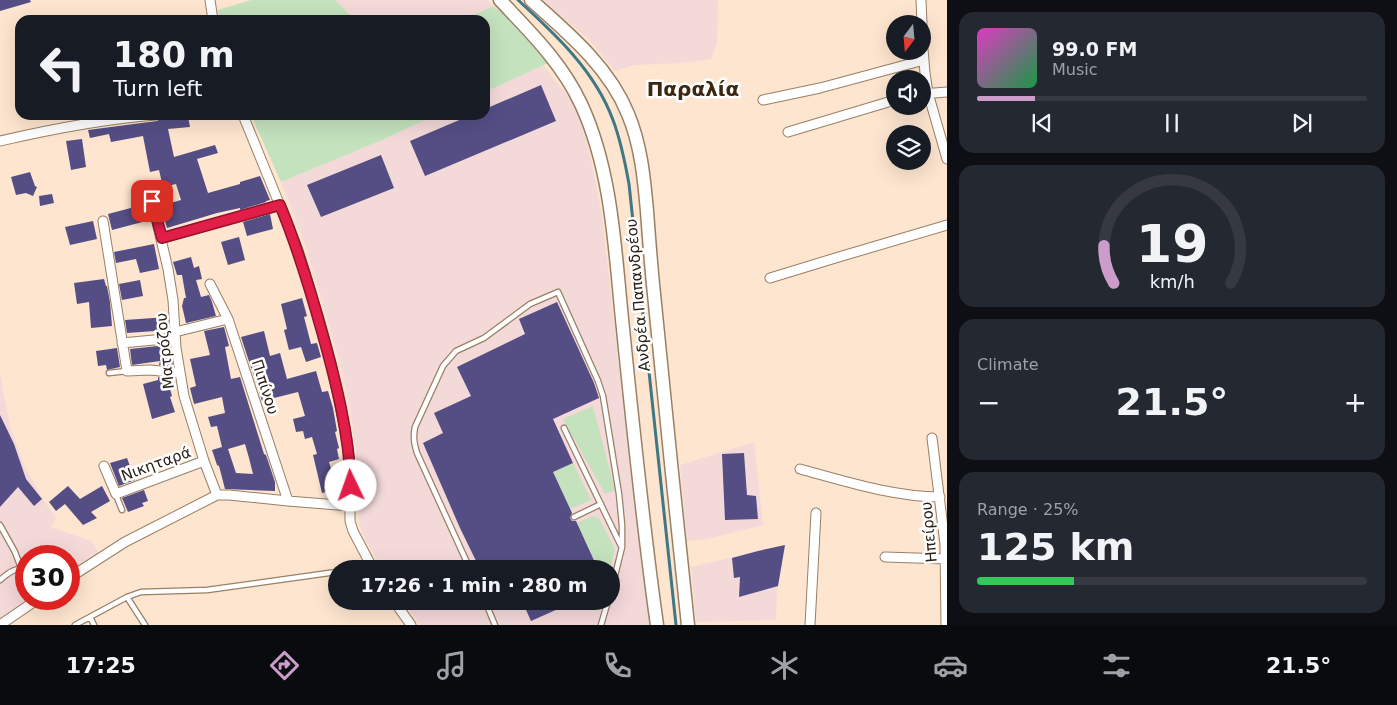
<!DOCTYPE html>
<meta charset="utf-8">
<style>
body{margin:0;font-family:"DejaVu Sans",sans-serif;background:#242831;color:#f1f3f6;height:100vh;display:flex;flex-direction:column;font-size:19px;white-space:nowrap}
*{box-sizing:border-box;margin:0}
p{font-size:16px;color:#9ea1a6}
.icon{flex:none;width:28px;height:28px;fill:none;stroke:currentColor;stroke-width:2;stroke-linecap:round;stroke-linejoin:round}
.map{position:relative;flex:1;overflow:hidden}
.panel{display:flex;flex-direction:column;gap:12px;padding:12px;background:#0d0f14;width:450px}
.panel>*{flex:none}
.top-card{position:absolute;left:15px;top:15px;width:475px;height:105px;border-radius:15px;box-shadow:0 5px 20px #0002;background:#171b24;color:#f1f3f6;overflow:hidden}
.needle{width:32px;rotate:196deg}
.fabs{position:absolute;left:886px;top:15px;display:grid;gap:10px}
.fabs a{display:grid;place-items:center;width:45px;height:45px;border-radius:50%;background:#171b24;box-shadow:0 5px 20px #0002;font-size:25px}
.speed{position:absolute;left:15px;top:545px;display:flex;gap:10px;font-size:25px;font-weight:700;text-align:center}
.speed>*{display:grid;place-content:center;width:65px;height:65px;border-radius:50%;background:#171b24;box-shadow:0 5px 20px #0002;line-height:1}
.speed .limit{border:8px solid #d22;background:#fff;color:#111}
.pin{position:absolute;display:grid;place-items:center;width:42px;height:42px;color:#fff;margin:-21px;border-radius:10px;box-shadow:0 2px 8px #0006}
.me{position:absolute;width:55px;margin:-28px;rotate:357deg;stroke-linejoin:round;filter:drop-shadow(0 0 4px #0008)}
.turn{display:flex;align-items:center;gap:18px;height:105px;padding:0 15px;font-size:22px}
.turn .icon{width:65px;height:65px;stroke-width:2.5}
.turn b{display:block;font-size:35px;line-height:42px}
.big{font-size:38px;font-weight:700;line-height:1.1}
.panel .card{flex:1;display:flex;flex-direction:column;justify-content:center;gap:8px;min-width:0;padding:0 18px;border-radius:15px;background:#242831}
.panel .dial{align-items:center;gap:0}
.dial svg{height:130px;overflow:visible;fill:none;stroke:#363941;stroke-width:7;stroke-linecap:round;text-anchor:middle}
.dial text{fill:#f1f3f6;stroke:none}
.song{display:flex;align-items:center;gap:15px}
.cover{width:60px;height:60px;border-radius:8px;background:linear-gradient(135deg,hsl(310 70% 55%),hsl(140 70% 35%))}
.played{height:5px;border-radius:2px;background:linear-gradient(90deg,#cc9dca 15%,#363941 15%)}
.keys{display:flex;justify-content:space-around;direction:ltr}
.heat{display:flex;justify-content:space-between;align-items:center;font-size:28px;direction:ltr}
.charge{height:8px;border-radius:4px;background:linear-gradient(90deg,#34c759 25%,#363941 0)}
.trip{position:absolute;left:328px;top:560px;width:292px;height:50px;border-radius:25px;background:#171b24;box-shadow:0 5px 20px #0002;font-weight:700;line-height:50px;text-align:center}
.tab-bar{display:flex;height:80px;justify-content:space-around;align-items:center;background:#090b0e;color:#9ea1a6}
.tab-bar .icon{width:35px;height:35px}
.tab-bar .selected{color:#cc9dca}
.tab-bar b{font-size:22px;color:#f1f3f6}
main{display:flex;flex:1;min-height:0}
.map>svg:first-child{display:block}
.industrial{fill:#f4d9d9}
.green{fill:#c4e2be}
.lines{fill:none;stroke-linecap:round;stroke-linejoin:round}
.stream{stroke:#3f7785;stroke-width:3}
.building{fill:#554e85;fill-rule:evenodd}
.service-casing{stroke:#997f65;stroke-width:7}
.minor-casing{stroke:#997f65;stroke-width:11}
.secondary-casing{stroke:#997f65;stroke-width:15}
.service{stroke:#fff;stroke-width:4.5}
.minor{stroke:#fff;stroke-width:9}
.secondary{stroke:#fff;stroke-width:12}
.route-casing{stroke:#92132f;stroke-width:12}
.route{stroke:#e11d48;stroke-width:9}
.labels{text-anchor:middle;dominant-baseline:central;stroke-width:5;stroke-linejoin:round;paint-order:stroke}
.street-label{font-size:15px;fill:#2b2016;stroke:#fff}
.district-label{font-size:20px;font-weight:bold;fill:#3d270f;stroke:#fff}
</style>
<main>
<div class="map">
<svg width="947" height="625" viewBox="0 0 947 625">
<rect width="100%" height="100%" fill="#fde5cf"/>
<path class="industrial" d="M335 0H487L493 6 463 20H355Z
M543 0H718L717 44 711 59 682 63 635 65 615 71 588 39Z
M543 65 568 96 578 111 591 159 602 215 642 572 651 625H420L403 601H611V569H383L365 540 359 524V476L350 408 338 356 306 247 281 182 382 140 436 115H485V92Z
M0 374 10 427 24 465 44 501 56 518 51 527 91 541 99 554 69 574V556H26V599H32L0 620Z
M754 442 763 525 707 539 687 541 680 465Z
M785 545 777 592 776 620 696 622 691 567Z"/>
<path class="green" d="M251 0H335L355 20H220L218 10Z
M493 6 508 18 548 63 485 92V20H463Z
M251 115H436L382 140 281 182Z
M593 406 615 490 605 494 563 419Z
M573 463 591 500 570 509 553 472Z
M592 516 599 518 615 549 610 569H599L577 523Z"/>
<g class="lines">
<path class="stream" d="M518 0C556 35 595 71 613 120 621 141 625 162 629 184L676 625"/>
</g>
<path class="building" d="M0 0H30L31 2 0 11Z
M541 85 556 121 425 176 410 141 471 115H485V109Z
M188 116 190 127 168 129 174 157 215 145 218 153 197 159 208 193 240 184V182L260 176 270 200 266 201V202L240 210V208L217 213 167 228 164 217H162L160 206 181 200 176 184 163 187 159 170 150 172 143 136 111 142 109 134 90 138 88 130 157 121 161 118Z
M82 139 86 167 71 170 66 141Z
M381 155 394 188 321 217 307 185Z
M30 172 35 186 37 187 33 196 26 193 16 195 11 177Z
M52 194 54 203 40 206 39 196Z
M146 204 150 220 112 230 108 214Z
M270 214 273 229 247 236 243 222Z
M93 221 97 239 70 245 65 227Z
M239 237 245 260 228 265 221 242Z
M154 244 159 269 140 273 136 259 116 263 114 252Z
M191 257 194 268 199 266 202 279 196 280 201 297 209 295 212 302 216 316 186 323 182 306 184 298H186L182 275H177L173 262Z
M104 279 106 286H107L110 302 112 326 91 328 89 302 77 304 74 283Z
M140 280 143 296 122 300 119 284Z
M302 298 307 316 304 317 311 344 317 343 321 357 306 362 301 347 289 350 284 330 287 329 281 304Z
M557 302 594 383 599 398 553 419 573 463 553 472 572 513 570 518 572 521H576L598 569H480L460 528 423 443 443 433 434 413 471 396 457 367 525 334 519 319Z
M168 317 169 330 127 333 125 320Z
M224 327 229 346 225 347 231 379 240 377 264 454 266 455 275 482V491L225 489 219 466 217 465 212 450 222 447 217 426 211 427 208 417 225 413 222 397 194 404 190 388 196 386 190 359 210 355 204 331ZM245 444 249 458 253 474 236 473 228 449Z
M264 331 270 356 280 353 287 379 316 371 322 392 328 391 333 408 337 431 335 432 339 448 337 449 339 459 329 462 337 489 322 493 313 455 317 454 312 437 305 439 303 431 296 432 293 419 305 416 298 392 262 401 241 337Z
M167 345H170L173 366 159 365 160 361 132 365 130 349Z
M117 348 120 367 107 370 106 365 98 366 96 351Z
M158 377 167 378 172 396 170 397 175 412 152 419 143 384 158 380Z
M0 415 14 444 26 479 42 499 34 506 18 487 0 507Z
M744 453 747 495 756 496 758 519 725 520 722 454Z
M127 458 135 480 119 486 110 463Z
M68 486 80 499 102 486 110 501 91 512 97 518 83 525 65 504 56 511 49 502Z
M144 490 148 501 142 503 144 506 128 512 122 498Z
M785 545 778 586 739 597 740 577 734 578 732 558 758 551Z
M522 601H576L531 621Z"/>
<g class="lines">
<defs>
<path id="service" d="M109 373 127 371
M564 428 621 546
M116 495 122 510
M574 517 601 504
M0 525 15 552 21 568
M354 569 370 566
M470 569 417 453C414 443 413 437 415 427L443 366 456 351 484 338 530 304 558 292 598 381 603 396 619 494 622 525V547L611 592
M0 580C8 573 16 567 26 569
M127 597 145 625
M485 601 495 625
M90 617 94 625
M75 625 127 597 141 592 207 590 336 572
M601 625 608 601"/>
<path id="minor" d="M210 0 213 20
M921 0 922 24
M922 38 925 73 928 93 947 159
M922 94 947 92
M763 100 820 88 924 60
M243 115 298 250 319 319 331 363 347 439 350 466V521L353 531 373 569
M788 132 895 100
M0 141C52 129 103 119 156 115
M152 201 168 269 173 300 176 348 184 396 204 461 217 495
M103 221 127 371 150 370 180 373
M162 238 280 205
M770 278 842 256 947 225
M210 284 228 319 288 501
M175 332 228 319
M122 343 175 338
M932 438 945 544 946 625
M104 466 116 494 204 461
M800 469C844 481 894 497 940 497
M885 557 946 559
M69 578 125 542 217 495H229L288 501 350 506
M394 601 411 625
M0 625 38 599
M810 625 816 513"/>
<path id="secondary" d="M500 0C531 33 562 63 581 104 613 173 615 254 623 329 633 428 643 527 657 625
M531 0C568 33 609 67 628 114 641 145 644 178 647 211 649 238 651 266 654 294 665 404 676 515 688 625"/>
</defs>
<use href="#service" class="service-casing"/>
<use href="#minor" class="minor-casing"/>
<use href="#secondary" class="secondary-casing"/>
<use href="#service" class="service"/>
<use href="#minor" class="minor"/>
<use href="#secondary" class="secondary"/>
</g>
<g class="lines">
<defs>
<path id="route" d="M152 201 162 238 280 205C297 246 310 289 322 332 336 382 349 433 351 486"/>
</defs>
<use href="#route" class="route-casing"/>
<use href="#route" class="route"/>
</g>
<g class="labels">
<g class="street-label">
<text transform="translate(638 295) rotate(-95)">Ανδρέα Παπανδρέου</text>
<text transform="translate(165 351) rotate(-96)">Ματρόζου</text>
<text transform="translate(265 387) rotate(72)">Πιπίνου</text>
<text transform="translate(156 464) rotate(-20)">Νικηταρά</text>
<text transform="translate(929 532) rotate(-95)">Ηπείρου</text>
</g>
<g class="district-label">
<text x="693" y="89">Παραλία</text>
</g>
</g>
</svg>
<div class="fabs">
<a><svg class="needle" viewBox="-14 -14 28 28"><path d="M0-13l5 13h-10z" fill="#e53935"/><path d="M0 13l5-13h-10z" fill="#9ea1a6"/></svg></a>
<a><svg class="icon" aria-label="sound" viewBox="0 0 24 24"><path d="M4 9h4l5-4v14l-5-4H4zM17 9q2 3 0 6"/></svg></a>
<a><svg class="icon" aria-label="layers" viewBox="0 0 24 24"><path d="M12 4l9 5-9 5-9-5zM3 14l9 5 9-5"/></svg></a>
</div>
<div class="speed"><div class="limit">30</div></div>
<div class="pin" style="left:152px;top:201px;background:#d93025"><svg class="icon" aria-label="arrive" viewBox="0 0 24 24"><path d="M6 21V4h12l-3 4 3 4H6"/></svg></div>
<svg class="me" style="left:351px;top:486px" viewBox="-20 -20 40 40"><circle r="19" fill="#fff"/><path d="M0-13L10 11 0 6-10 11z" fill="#e11d48"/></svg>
<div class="trip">17:26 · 1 min · 280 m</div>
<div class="top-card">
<div class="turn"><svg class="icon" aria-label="left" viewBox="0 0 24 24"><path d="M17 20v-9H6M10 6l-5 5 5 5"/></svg><div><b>180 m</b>Turn left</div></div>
</div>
</div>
<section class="panel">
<div class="card">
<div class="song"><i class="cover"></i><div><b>99.0 FM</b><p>Music</p></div></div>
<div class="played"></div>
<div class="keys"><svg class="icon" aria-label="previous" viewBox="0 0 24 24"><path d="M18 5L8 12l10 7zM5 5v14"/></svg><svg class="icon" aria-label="pause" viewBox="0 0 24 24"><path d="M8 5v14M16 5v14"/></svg><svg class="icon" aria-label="next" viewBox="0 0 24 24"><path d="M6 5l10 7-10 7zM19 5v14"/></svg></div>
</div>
<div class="card dial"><svg viewBox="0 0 100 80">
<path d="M14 69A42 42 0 1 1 86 69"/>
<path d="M14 69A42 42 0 0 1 8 46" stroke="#cc9dca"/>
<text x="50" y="56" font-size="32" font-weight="700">19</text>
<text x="50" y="72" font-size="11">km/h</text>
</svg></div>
<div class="card"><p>Climate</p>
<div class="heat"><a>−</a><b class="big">21.5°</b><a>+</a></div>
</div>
<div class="card"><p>Range · 25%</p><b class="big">125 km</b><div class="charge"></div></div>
</section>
</main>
<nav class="tab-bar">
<b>17:25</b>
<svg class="icon selected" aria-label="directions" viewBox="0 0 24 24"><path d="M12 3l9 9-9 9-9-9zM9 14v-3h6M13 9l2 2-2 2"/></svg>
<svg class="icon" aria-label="music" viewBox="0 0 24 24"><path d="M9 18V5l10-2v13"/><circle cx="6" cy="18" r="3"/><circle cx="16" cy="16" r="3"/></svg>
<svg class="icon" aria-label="phone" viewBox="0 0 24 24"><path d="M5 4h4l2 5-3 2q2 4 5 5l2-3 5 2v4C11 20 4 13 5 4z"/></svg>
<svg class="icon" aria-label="climate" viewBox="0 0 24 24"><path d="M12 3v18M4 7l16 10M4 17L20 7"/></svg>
<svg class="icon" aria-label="car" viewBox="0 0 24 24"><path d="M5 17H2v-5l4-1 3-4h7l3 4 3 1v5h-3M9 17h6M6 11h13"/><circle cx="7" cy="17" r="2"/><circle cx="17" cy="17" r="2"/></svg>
<svg class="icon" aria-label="filters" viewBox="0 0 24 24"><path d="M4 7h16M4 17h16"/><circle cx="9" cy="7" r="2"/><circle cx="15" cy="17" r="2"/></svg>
<b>21.5°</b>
</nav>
